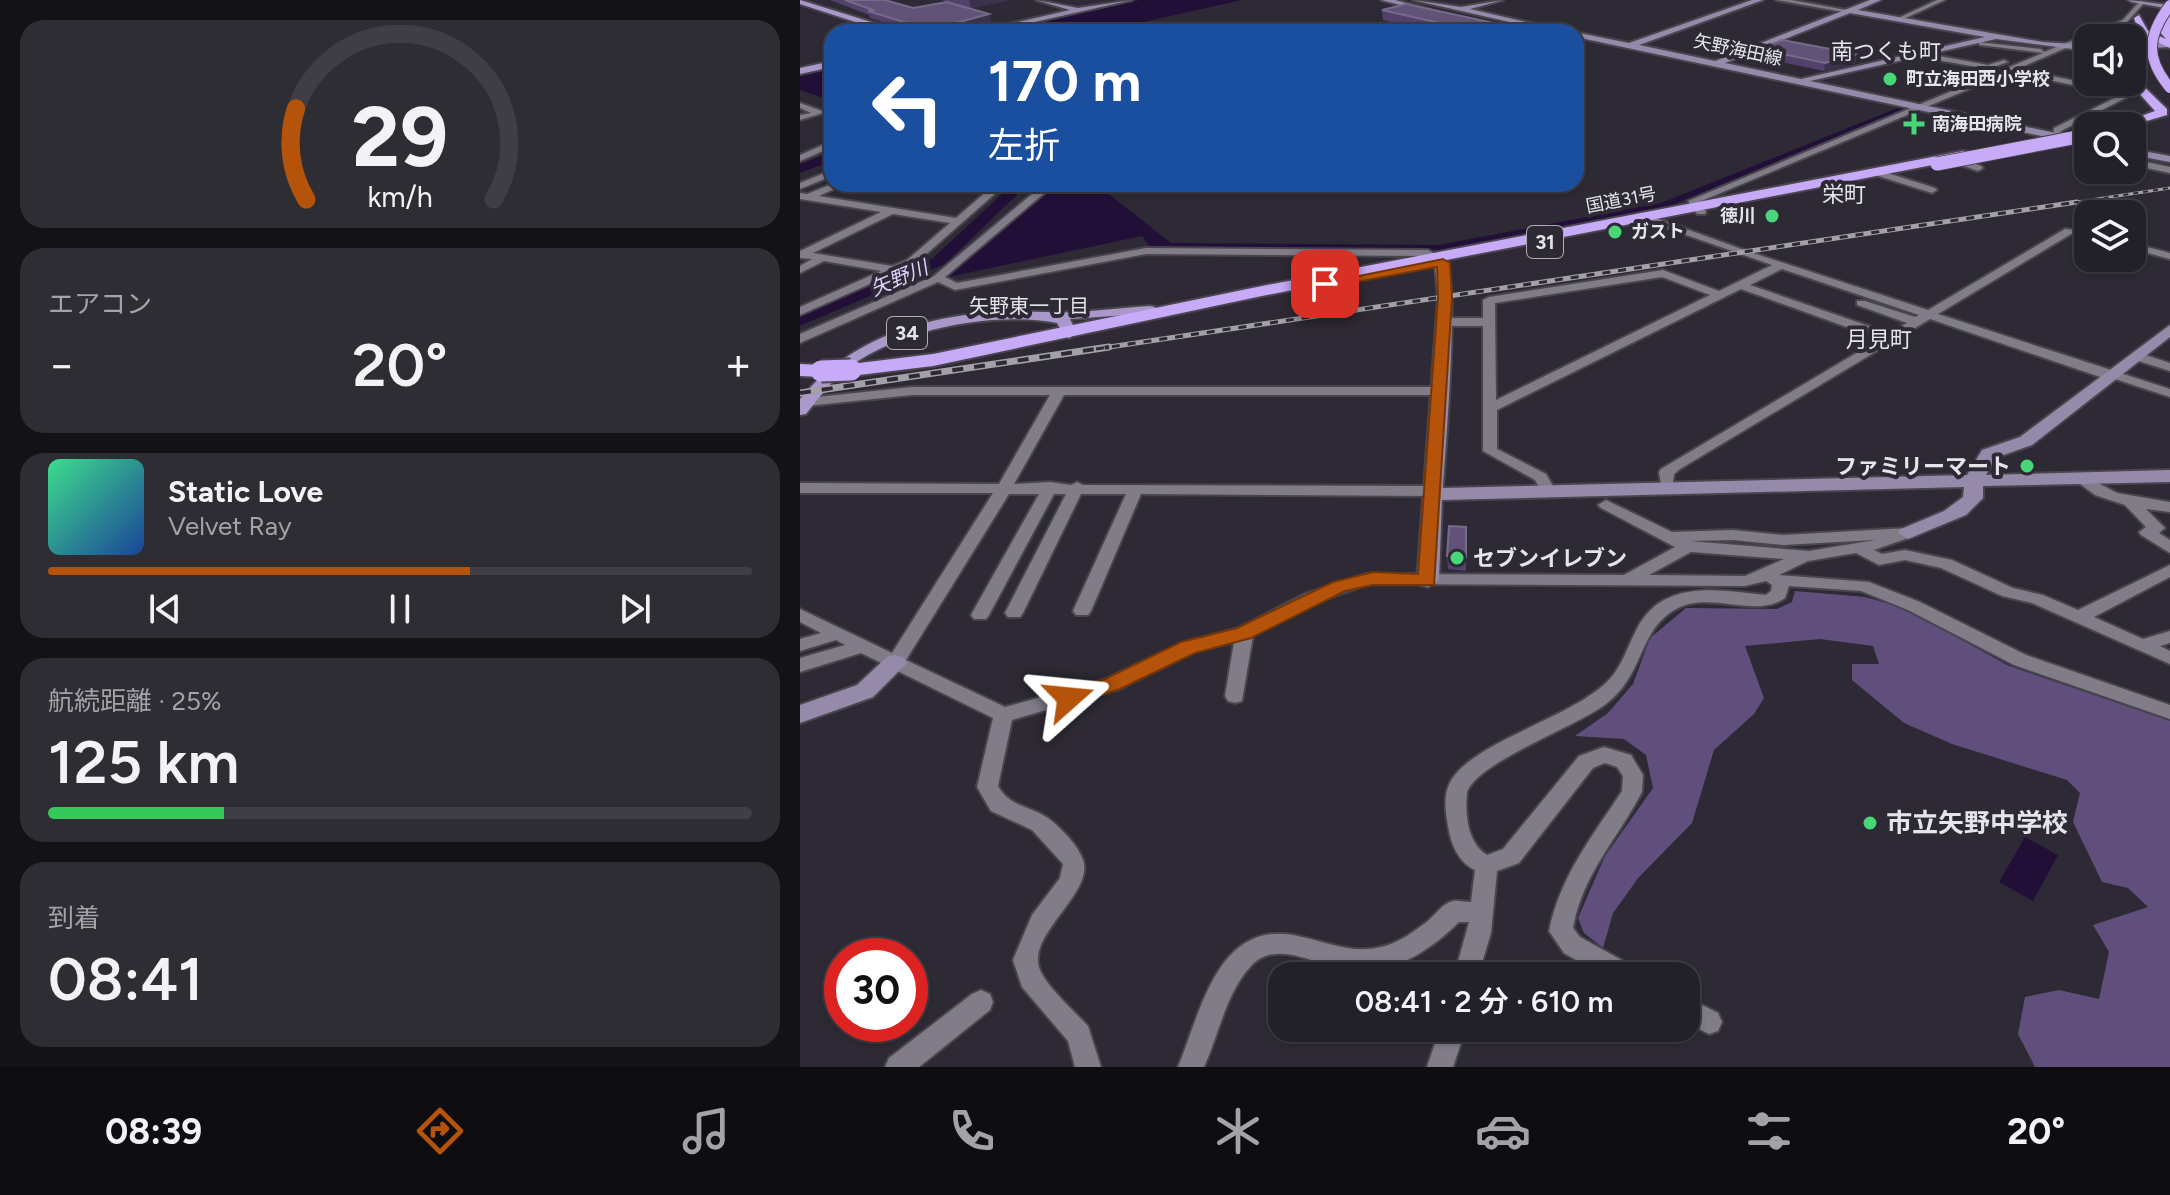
<!DOCTYPE html>
<html lang="ja">
<meta charset="utf-8">
<style>
body{margin:0;font-family:Figtree,"Noto Sans JP",sans-serif;background:#2e2d34;color:#f1f3f6;height:100vh;display:flex;flex-direction:column;font-size:30px;white-space:nowrap}
*{box-sizing:border-box;margin:0}
p{font-size:26px;color:#a2a3a8}
.icon{flex:none;width:44px;height:44px;fill:none;stroke:currentColor;stroke-width:2;stroke-linecap:round;stroke-linejoin:round}
.map{position:relative;flex:1;overflow:hidden}
.drawer{display:flex;flex-direction:column;gap:20px;padding:20px;background:#131216;width:800px}
.drawer>*{flex:none}
.guide{position:absolute;left:24px;top:24px;width:760px;height:168px;border-radius:24px;box-shadow:0 2px 6px #0004,0 0 0 2px #3f3e45;background:#1a4fa0;color:#fff;overflow:hidden}
.fabs{position:absolute;left:1274px;top:24px;display:grid;gap:16px}
.fabs a{display:grid;place-items:center;width:72px;height:72px;border-radius:16px;background:#222028;box-shadow:0 2px 6px #0004,0 0 0 2px #3f3e45;font-size:40px}
.speed{position:absolute;left:24px;top:938px;display:flex;gap:16px;font-size:40px;font-weight:700;text-align:center}
.speed>*{display:grid;place-content:center;width:104px;height:104px;border-radius:50%;background:#222028;box-shadow:0 2px 6px #0004,0 0 0 2px #3f3e45;line-height:1}
.speed .limit{border:12px solid #d22;background:#fff;color:#111}
.pin{position:absolute;display:grid;place-items:center;width:68px;height:68px;color:#fff;margin:-34px;border-radius:16px;box-shadow:0 4px 12px #0006}
.me{position:absolute;width:88px;margin:-44px;rotate:72deg;stroke-linejoin:round;filter:drop-shadow(0 0 6px #0008)}
.turn{display:flex;align-items:center;gap:28px;height:168px;padding:0 32px;font-size:36px}
.turn .icon{width:104px;height:104px;stroke-width:2.5}
.turn b{display:block;font-size:56px;line-height:68px}
.big{font-size:60px;font-weight:600;line-height:1.1}
.drawer .card{flex:1;display:flex;flex-direction:column;justify-content:center;gap:12px;min-width:0;padding:0 28px;border-radius:24px;background:#2e2d34}
.drawer .dial{align-items:center;gap:0}
.dial svg{height:208px;overflow:visible;fill:none;stroke:#3f3e45;stroke-width:7;stroke-linecap:round;text-anchor:middle}
.dial text{fill:#f1f3f6;stroke:none}
.song{display:flex;align-items:center;gap:24px}
.cover{width:96px;height:96px;border-radius:12px;background:linear-gradient(135deg,hsl(150 70% 55%),hsl(220 70% 35%))}
.played{height:8px;border-radius:4px;background:linear-gradient(90deg,#b45309 60%,#3f3e45 60%)}
.keys{display:flex;justify-content:space-around;direction:ltr}
.heat{display:flex;justify-content:space-between;align-items:center;font-size:44px;direction:ltr}
.charge{height:12px;border-radius:6px;background:linear-gradient(90deg,#34c759 25%,#3f3e45 0)}
.trip{position:absolute;left:468px;top:962px;width:432px;height:80px;border-radius:24px;background:#222028;box-shadow:0 2px 6px #0004,0 0 0 2px #3f3e45;font-weight:600;line-height:80px;text-align:center}
.tabs{display:flex;height:128px;justify-content:space-around;align-items:center;background:#0e0d10;color:#a2a3a8}
.tabs .icon{width:56px;height:56px}
.tabs .on{color:#b45309}
.tabs b{font-size:36px;color:#f1f3f6}
main{display:flex;flex:1;min-height:0}
.map>svg:first-child{display:block}
.forest{fill:#604f7d}
.water{fill:#210f38}
.lines{fill:none;stroke-linecap:round;stroke-linejoin:round}
.stream{stroke:#210f38;stroke-width:2}
.river{fill:#210f38;fill-rule:evenodd}
.street-casing{stroke:#48454e;stroke-width:4}
.secondary-casing{stroke:#48454e;stroke-width:4}
.primary-casing{stroke:#48454e;stroke-width:4}
.highway-casing{stroke:#48454e;stroke-width:4}
.street{fill:#807c88;fill-rule:evenodd}
.secondary{fill:#958aaa;fill-rule:evenodd}
.primary{fill:#ab98cb;fill-rule:evenodd}
.highway{fill:#c7abf8;fill-rule:evenodd}
.rail-far2-casing{stroke:#a3a0a9;stroke-width:3}
.rail-far1-casing{stroke:#a3a0a9;stroke-width:5}
.rail-casing{stroke:#a3a0a9;stroke-width:7}
.rail-far2{stroke:#2e2a35;stroke-width:2;stroke-dasharray:5;stroke-linecap:butt}
.rail-far1{stroke:#2e2a35;stroke-width:3;stroke-dasharray:8;stroke-linecap:butt}
.rail{stroke:#2e2a35;stroke-width:4;stroke-dasharray:11;stroke-linecap:butt}
.highway-bridge-far2-casing{stroke:#48454e;stroke-width:12;stroke-linecap:butt}
.highway-bridge-far1-casing{stroke:#48454e;stroke-width:15;stroke-linecap:butt}
.highway-bridge-casing{stroke:#48454e;stroke-width:25;stroke-linecap:butt}
.highway-bridge-far2{stroke:#c7abf8;stroke-width:10}
.highway-bridge-far1{stroke:#c7abf8;stroke-width:13}
.highway-bridge{stroke:#c7abf8;stroke-width:21}
.wall{fill:#51416b}
.shaded-wall{fill:#3c314f}
.building{fill:#615378;stroke:#766a8a;stroke-width:2}
.route{fill:#b45309;stroke:#753606;stroke-width:2}
.poi-dot{fill:#48d778;stroke:#2e2a35;stroke-width:3}
.labels{text-anchor:middle;dominant-baseline:central;stroke-width:8;stroke-linejoin:round;paint-order:stroke}
.far-street-label{font-size:18px;fill:#e6e4eb;stroke:#2e2a35}
.far-poi-label{font-size:18px;font-weight:bold;fill:#e6e4eb;stroke:#2e2a35;text-anchor:start}
.shield{fill:#2e2a35;stroke:#afacb4;stroke-width:2}
.shield-label{font-size:20px;font-weight:bold;fill:#e6e4eb}
.far-water-label{font-size:20px;font-style:italic;fill:#dfd0fd;stroke:#2e2a35}
.far-neighbourhood-label{font-size:20px;fill:#e6e4eb;stroke:#2e2a35}
.far-quarter-label{font-size:22px;fill:#e6e4eb;stroke:#2e2a35}
.poi-label{font-size:22px;font-weight:bold;fill:#e6e4eb;stroke:#2e2a35;text-anchor:end}
.near-poi-label{font-size:26px;font-weight:bold;fill:#e6e4eb;stroke:#2e2a35;text-anchor:start}
</style>
<main>
<section class="drawer">
<div class="card dial"><svg viewBox="0 0 100 80">
<path d="M14 69A42 42 0 1 1 86 69"/>
<path d="M14 69A42 42 0 0 1 10 34" stroke="#b45309"/>
<text x="50" y="56" font-size="32" font-weight="700">29</text>
<text x="50" y="72" font-size="11">km/h</text>
</svg></div>
<div class="card"><p>エアコン</p>
<div class="heat"><a>−</a><b class="big">20°</b><a>+</a></div>
</div>
<div class="card">
<div class="song"><i class="cover"></i><div><b>Static Love</b><p>Velvet Ray</p></div></div>
<div class="played"></div>
<div class="keys"><svg class="icon" aria-label="previous" viewBox="0 0 24 24"><path d="M18 5L8 12l10 7zM5 5v14"/></svg><svg class="icon" aria-label="pause" viewBox="0 0 24 24"><path d="M8 5v14M16 5v14"/></svg><svg class="icon" aria-label="next" viewBox="0 0 24 24"><path d="M6 5l10 7-10 7zM19 5v14"/></svg></div>
</div>
<div class="card"><p>航続距離 · 25%</p><b class="big">125 km</b><div class="charge"></div></div>
<div class="card"><p>到着</p><b class="big">08:41</b></div>
</section>
<div class="map">
<svg width="1370" height="1067" viewBox="0 0 1370 1067">
<rect width="100%" height="100%" fill="#2e2a35"/>
<path class="forest" d="M995 591 1065 597 1104 608 1209 666 1370 721V1067H1235L1218 1034 1225 997 1259 990 1299 999 1309 952 1293 925 1348 907 1328 888 1302 882 1273 822 1280 793 1267 780 1152 744 1104 723 1052 680V664H1079L1073 646 1020 639 945 646 964 698 954 714 914 750 892 823 839 877 813 913 803 948 784 933 778 918 805 856 853 788 846 755 824 739 775 736 808 713 833 684 850 638 886 608 977 609 992 602Z"/>
<path class="water" d="M340 0H442L299 32H192Z
M32 67V101L0 90V74Z
M1100 107 1106 108 865 208 665 247 648 250 352 249 342 236 148 277 258 184H296L371 243 638 245 861 203Z
M1225 837 1258 855 1233 901 1199 882Z"/>
<g class="lines">
<path class="stream" d="M982 41 1047 15
M936 65 929 62 963 49
M975 74 1000 79
M1021 83 1114 103"/>
<path class="river" d="M32 152V161L0 173V164Z
M213 184H228L145 264 0 326V314L133 258Z"/>
<defs>
<path id="street" d="M976 0H991L1052 11 1049 13Z
M1137 0H1145L1099 21 1094 20Z
M1340 1 1345 2 1327 22 1217 69 1335 93 1261 131 1260 138 1253 136 1254 128 1321 95 1210 72 899 202 906 212 905 214H897L888 201 1243 53 1180 45 1178 42 1241 49 1244 52 1323 20Z
M1123 53 1188 65 1204 60 1208 62 1188 69 1120 57Z
M0 103 22 111 23 113 0 120V115L11 113 0 108Z
M32 141V147L0 161V155Z
M1332 159 1370 167V173L1332 165Z
M1164 160 1181 166 1183 168 1178 171 1161 165V161Z
M1075 169 1135 188 1137 190 1132 193 1072 174 1070 172Z
M32 170V176L0 189V183Z
M32 184H45L19 196 156 218 195 184H206L115 264 0 315V307L81 271 24 261 0 273V266L12 259 0 258V251L81 212 0 199V193L7 194ZM93 214 150 223 107 260 92 266 13 253Z
M244 184H255L145 277 157 283 346 248 628 250 644 259 639 262 626 256 346 254 155 290 138 282 0 343V334L134 276Z
M1312 204 1316 205V209L1307 214H1295Z
M856 218 947 251 1128 310 1265 229 1288 231V237L1271 234 1138 314 1370 389V397L1315 379H1306L1130 319 880 469 874 474 872 491H862L859 472 861 469 1080 339 941 289 697 410V449L746 474 756 491 748 496 743 494 735 480 683 451V326H644L638 322 644 318H683V300L689 297 863 270 919 291 972 265 852 223V219ZM982 269 1119 315 1115 317 1065 301H1057V305L1107 323 1089 333 950 285ZM862 277 910 295 696 400 695 303Z
M1332 243 1370 253V259L1332 249Z
M1336 352 1370 363V371L1332 359 1330 356Z
M112 387H640L647 391 640 395H264L214 484 250 482 271 485 277 482 283 485 634 486 642 491 634 496 341 494 291 611 288 615H276L273 611 326 494H281L223 613 220 617H208L205 613 266 494H254L189 615 186 619H174L171 615 239 494H209L106 660 205 707 306 679 382 643 439 628 505 594 567 574 824 575 875 547 801 508 798 505 806 500 872 532 933 530 983 535 1108 528 1114 530 1116 533 1114 536 1074 550 1082 554 1105 550 1152 560 1213 588 1243 595 1278 610 1370 565V577L1294 617 1343 639 1370 631V643L1360 646 1370 651V664L1232 603 1202 596 1141 568 1105 560 1079 565 1056 553 1008 561 979 575 1069 582 1120 602 1226 655 1370 705V719L1214 665 1108 610 1061 591 989 586 985 598C955 619 912 591 878 608 838 628 845 675 806 704 776 727 679 761 667 792 665 814 667 842 687 855L703 849 779 756 804 747 831 755 843 775 842 792C817 840 783 873 773 928L780 937 836 968 839 976H804L764 953 749 931C760 876 792 837 822 791L823 776 817 767 805 763 793 768 719 863 697 871 691 933 678 976H654L669 922H659C633 948 595 974 556 972 524 970 478 936 451 966 426 993 419 1034 404 1067H378C402 1008 419 915 502 937 529 943 553 954 581 947 599 943 615 931 629 920 636 914 643 903 653 901 658 900 665 902 671 902L675 870C658 862 651 844 648 826 645 810 643 793 652 779 677 741 767 719 806 683 832 659 829 619 864 600 895 584 932 592 966 595L971 591 972 585 966 581 945 586 568 584 517 602 453 636 442 701 435 703 428 701 425 696 434 642 393 652 319 689 212 720 198 786C211 808 229 805 248 818 261 828 278 845 283 860 295 893 225 935 240 970 248 988 274 1011 288 1026L301 1067H275L268 1041 222 987 213 960 232 915 260 878 263 864 232 830 191 811 177 787 193 718 61 653 0 672V658L45 645 36 640 0 651V639L21 633 0 622V609L92 653 193 493H0V483L199 484 250 395H112L7 406 0 402 7 398ZM933 540 983 545 1075 540 1009 551 890 541ZM891 552 984 559 945 576 849 575Z
M1281 474 1317 493 1370 502V512L1346 509 1365 528 1359 533 1370 540V553L1341 535 1339 532 1346 527 1325 505 1295 495 1276 481 1274 478Z
M181 990 190 994 193 1002 190 1010 119 1067H85L89 1058 172 994Z
M886 997 918 1013 922 1022 918 1031 909 1034 886 1022Z
M640 1028H666L653 1067H627Z"/>
<path id="secondary" d="M236 0 278 8 332 0 190 32H174L270 10Z
M581 0H595L631 10 627 12Z
M613 0 661 7 703 0 670 9 770 32H754Z
M952 0H963L839 45 915 61 1070 0H1081L1058 10 1243 42 1288 45V51L1196 39 1010 81 1288 140V146L776 37 774 32 829 43ZM1050 13 1185 37 1001 79 925 63Z
M1328 0 1370 5V9L1332 2Z
M1370 41V47L1332 49V43Z
M1332 149 1370 156V162L1332 155Z
M634 256H644C661 273 645 453 643 488L1167 475 1182 450 1220 437 1370 325V337L1232 445 1195 458 1186 475 1370 470V482L1183 486V498L1166 515 1108 539 1098 533 1101 529 1144 511 1163 497 1164 487 642 500 639 580 628 587 621 585 617 580 638 298Z
M95 655 103 657 107 663 73 697 0 723V705L57 685 87 657Z"/>
<path id="primary" d="M0 0 97 30 98 32H86L0 4Z
M32 61V67L0 74V68Z
M350 306 355 307V313L270 319 277 333 269 338 264 336 257 323C192 311 96 329 43 372 29 384 18 399 6 414L0 415V399C61 326 155 308 245 312 279 314 316 308 350 306Z"/>
<path id="highway" d="M1370 14V48L1339 33 1334 18 1339 15 1348 31 1366 39 1359 31Z
M1332 75 1367 109V115L1333 125V119L1355 111 1329 82Z
M1163 151 1168 152V158L457 297 133 366 51 376 41 370 51 364 133 354 457 287Z
M0 364 21 365 31 371 21 377 0 376Z"/>
</defs>
<use href="#street" class="street-casing"/>
<use href="#secondary" class="secondary-casing"/>
<use href="#primary" class="primary-casing"/>
<use href="#highway" class="highway-casing"/>
<use href="#street" class="street"/>
<use href="#secondary" class="secondary"/>
<use href="#primary" class="primary"/>
<use href="#highway" class="highway"/>
<defs>
<path id="rail-far2" d="M1264 204 1370 188"/>
<path id="rail-far1" d="M296 349 1277 202"/>
<path id="rail" d="M0 393 309 347"/>
</defs>
<use href="#rail-far2" class="rail-far2-casing"/>
<use href="#rail-far1" class="rail-far1-casing"/>
<use href="#rail" class="rail-casing"/>
<use href="#rail-far2" class="rail-far2"/>
<use href="#rail-far1" class="rail-far1"/>
<use href="#rail" class="rail"/>
<defs>
<path id="highway-bridge-far2" d="M1370 5C1347 36 1345 58 1370 88"/>
<path id="highway-bridge-far1" d="M1137 164 1288 135"/>
<path id="highway-bridge" d="M21 371 51 370"/>
</defs>
<use href="#highway-bridge-far2" class="highway-bridge-far2-casing"/>
<use href="#highway-bridge-far1" class="highway-bridge-far1-casing"/>
<use href="#highway-bridge" class="highway-bridge-casing"/>
<use href="#highway-bridge-far2" class="highway-bridge-far2"/>
<use href="#highway-bridge-far1" class="highway-bridge-far1"/>
<use href="#highway-bridge" class="highway-bridge"/>
</g>
<path class="wall" d="M30 0H85L113 8 191 21 150 32H115L70 18 69 15Z
M141 0H211L171 8Z
M582 10 731 32H635L583 20Z
M959 49 1057 54 1055 63 1024 71 958 57Z
M666 527V571L648 569 647 556Z"/>
<path class="shaded-wall" d="M169 0H211L171 8Z
M189 14 191 21 150 32H130V30Z
M1057 54 1055 63 1024 71 1025 63Z"/>
<path class="building" d="M45 0H85L113 8 147 2 189 14 130 30 68 11 73 10Z
M606 4 731 31 679 32 582 10Z
M982 40 1057 54 1025 63 959 49Z
M649 526 666 527V558L647 556Z"/>
<path class="route" d="M643 259 650 263 652 298 634 585H573L545 591 451 638 395 653 320 689 269 706 262 703 259 698 262 692 305 679 381 642 437 628 533 582 573 572 618 574 638 298 637 267 525 288 519 284Z"/>
<g class="poi-dot">
<circle cx="1090" cy="79" r="8"/>
<path d="M1110 112h8v8h8v8h-8v8h-8v-8h-8v-8h8z"/>
<circle cx="972" cy="216" r="8"/>
<circle cx="815" cy="232" r="8"/>
<circle cx="1227" cy="466" r="8"/>
<circle cx="657" cy="558" r="8"/>
<circle cx="1070" cy="823" r="8"/>
</g>
<g class="labels">
<g class="far-street-label">
<text transform="translate(938 50) rotate(12)">矢野海田線</text>
<text transform="translate(821 200) rotate(-11)">国道31号</text>
</g>
<g class="far-poi-label">
<text x="1106" y="79">町立海田西小学校</text>
<text x="1132" y="124">南海田病院</text>
<text x="956" y="216" text-anchor="end">徳川</text>
<text x="831" y="232">ガスト</text>
</g>
<g class="shield">
<rect x="727" y="226" width="36" height="32" rx="6"/>
<rect x="87" y="317" width="40" height="32" rx="6"/>
</g>
<g class="shield-label">
<text x="745" y="242">31</text>
<text x="107" y="333">34</text>
</g>
<g class="far-water-label">
<text transform="translate(99 278) rotate(-23)">矢野川</text>
</g>
<g class="far-neighbourhood-label">
<text x="229" y="306">矢野東一丁目</text>
</g>
<g class="far-quarter-label">
<text x="1086" y="51">南つくも町</text>
<text x="1044" y="194">栄町</text>
<text x="1079" y="339">月見町</text>
</g>
<g class="poi-label">
<text x="1211" y="466">ファミリーマート</text>
<text x="673" y="558" text-anchor="start">セブンイレブン</text>
</g>
<g class="near-poi-label">
<text x="1086" y="823">市立矢野中学校</text>
</g>
</g>
</svg>
<div class="fabs">
<a><svg class="icon" aria-label="sound" viewBox="0 0 24 24"><path d="M4 9h4l5-4v14l-5-4H4zM17 9q2 3 0 6"/></svg></a>
<a><svg class="icon" aria-label="search" viewBox="0 0 24 24"><circle cx="10" cy="10" r="6"/><path d="M15 15l6 6"/></svg></a>
<a><svg class="icon" aria-label="layers" viewBox="0 0 24 24"><path d="M12 4l9 5-9 5-9-5zM3 14l9 5 9-5"/></svg></a>
</div>
<div class="speed"><div class="limit">30</div></div>
<div class="pin" style="left:525px;top:284px;background:#d93025"><svg class="icon" aria-label="arrive" viewBox="0 0 24 24"><path d="M6 21V4h12l-3 4 3 4H6"/></svg></div>
<svg class="me" style="left:269px;top:698px" viewBox="-20 -20 40 40"><path d="M0-17L14 15 0 8-14 15z" fill="#b45309" stroke="#fff" stroke-width="4"/></svg>
<div class="trip">08:41 · 2 分 · 610 m</div>
<div class="guide">
<div class="turn"><svg class="icon" aria-label="left" viewBox="0 0 24 24"><path d="M17 20v-9H6M10 6l-5 5 5 5"/></svg><div><b>170 m</b>左折</div></div>
</div>
</div>
</main>
<nav class="tabs">
<b>08:39</b>
<svg class="icon on" aria-label="directions" viewBox="0 0 24 24"><path d="M12 3l9 9-9 9-9-9zM9 14v-3h6M13 9l2 2-2 2"/></svg>
<svg class="icon" aria-label="music" viewBox="0 0 24 24"><path d="M9 18V5l10-2v13"/><circle cx="6" cy="18" r="3"/><circle cx="16" cy="16" r="3"/></svg>
<svg class="icon" aria-label="phone" viewBox="0 0 24 24"><path d="M5 4h4l2 5-3 2q2 4 5 5l2-3 5 2v4C11 20 4 13 5 4z"/></svg>
<svg class="icon" aria-label="climate" viewBox="0 0 24 24"><path d="M12 3v18M4 7l16 10M4 17L20 7"/></svg>
<svg class="icon" aria-label="car" viewBox="0 0 24 24"><path d="M5 17H2v-5l4-1 3-4h7l3 4 3 1v5h-3M9 17h6M6 11h13"/><circle cx="7" cy="17" r="2"/><circle cx="17" cy="17" r="2"/></svg>
<svg class="icon" aria-label="filters" viewBox="0 0 24 24"><path d="M4 7h16M4 17h16"/><circle cx="9" cy="7" r="2"/><circle cx="15" cy="17" r="2"/></svg>
<b>20°</b>
</nav>
